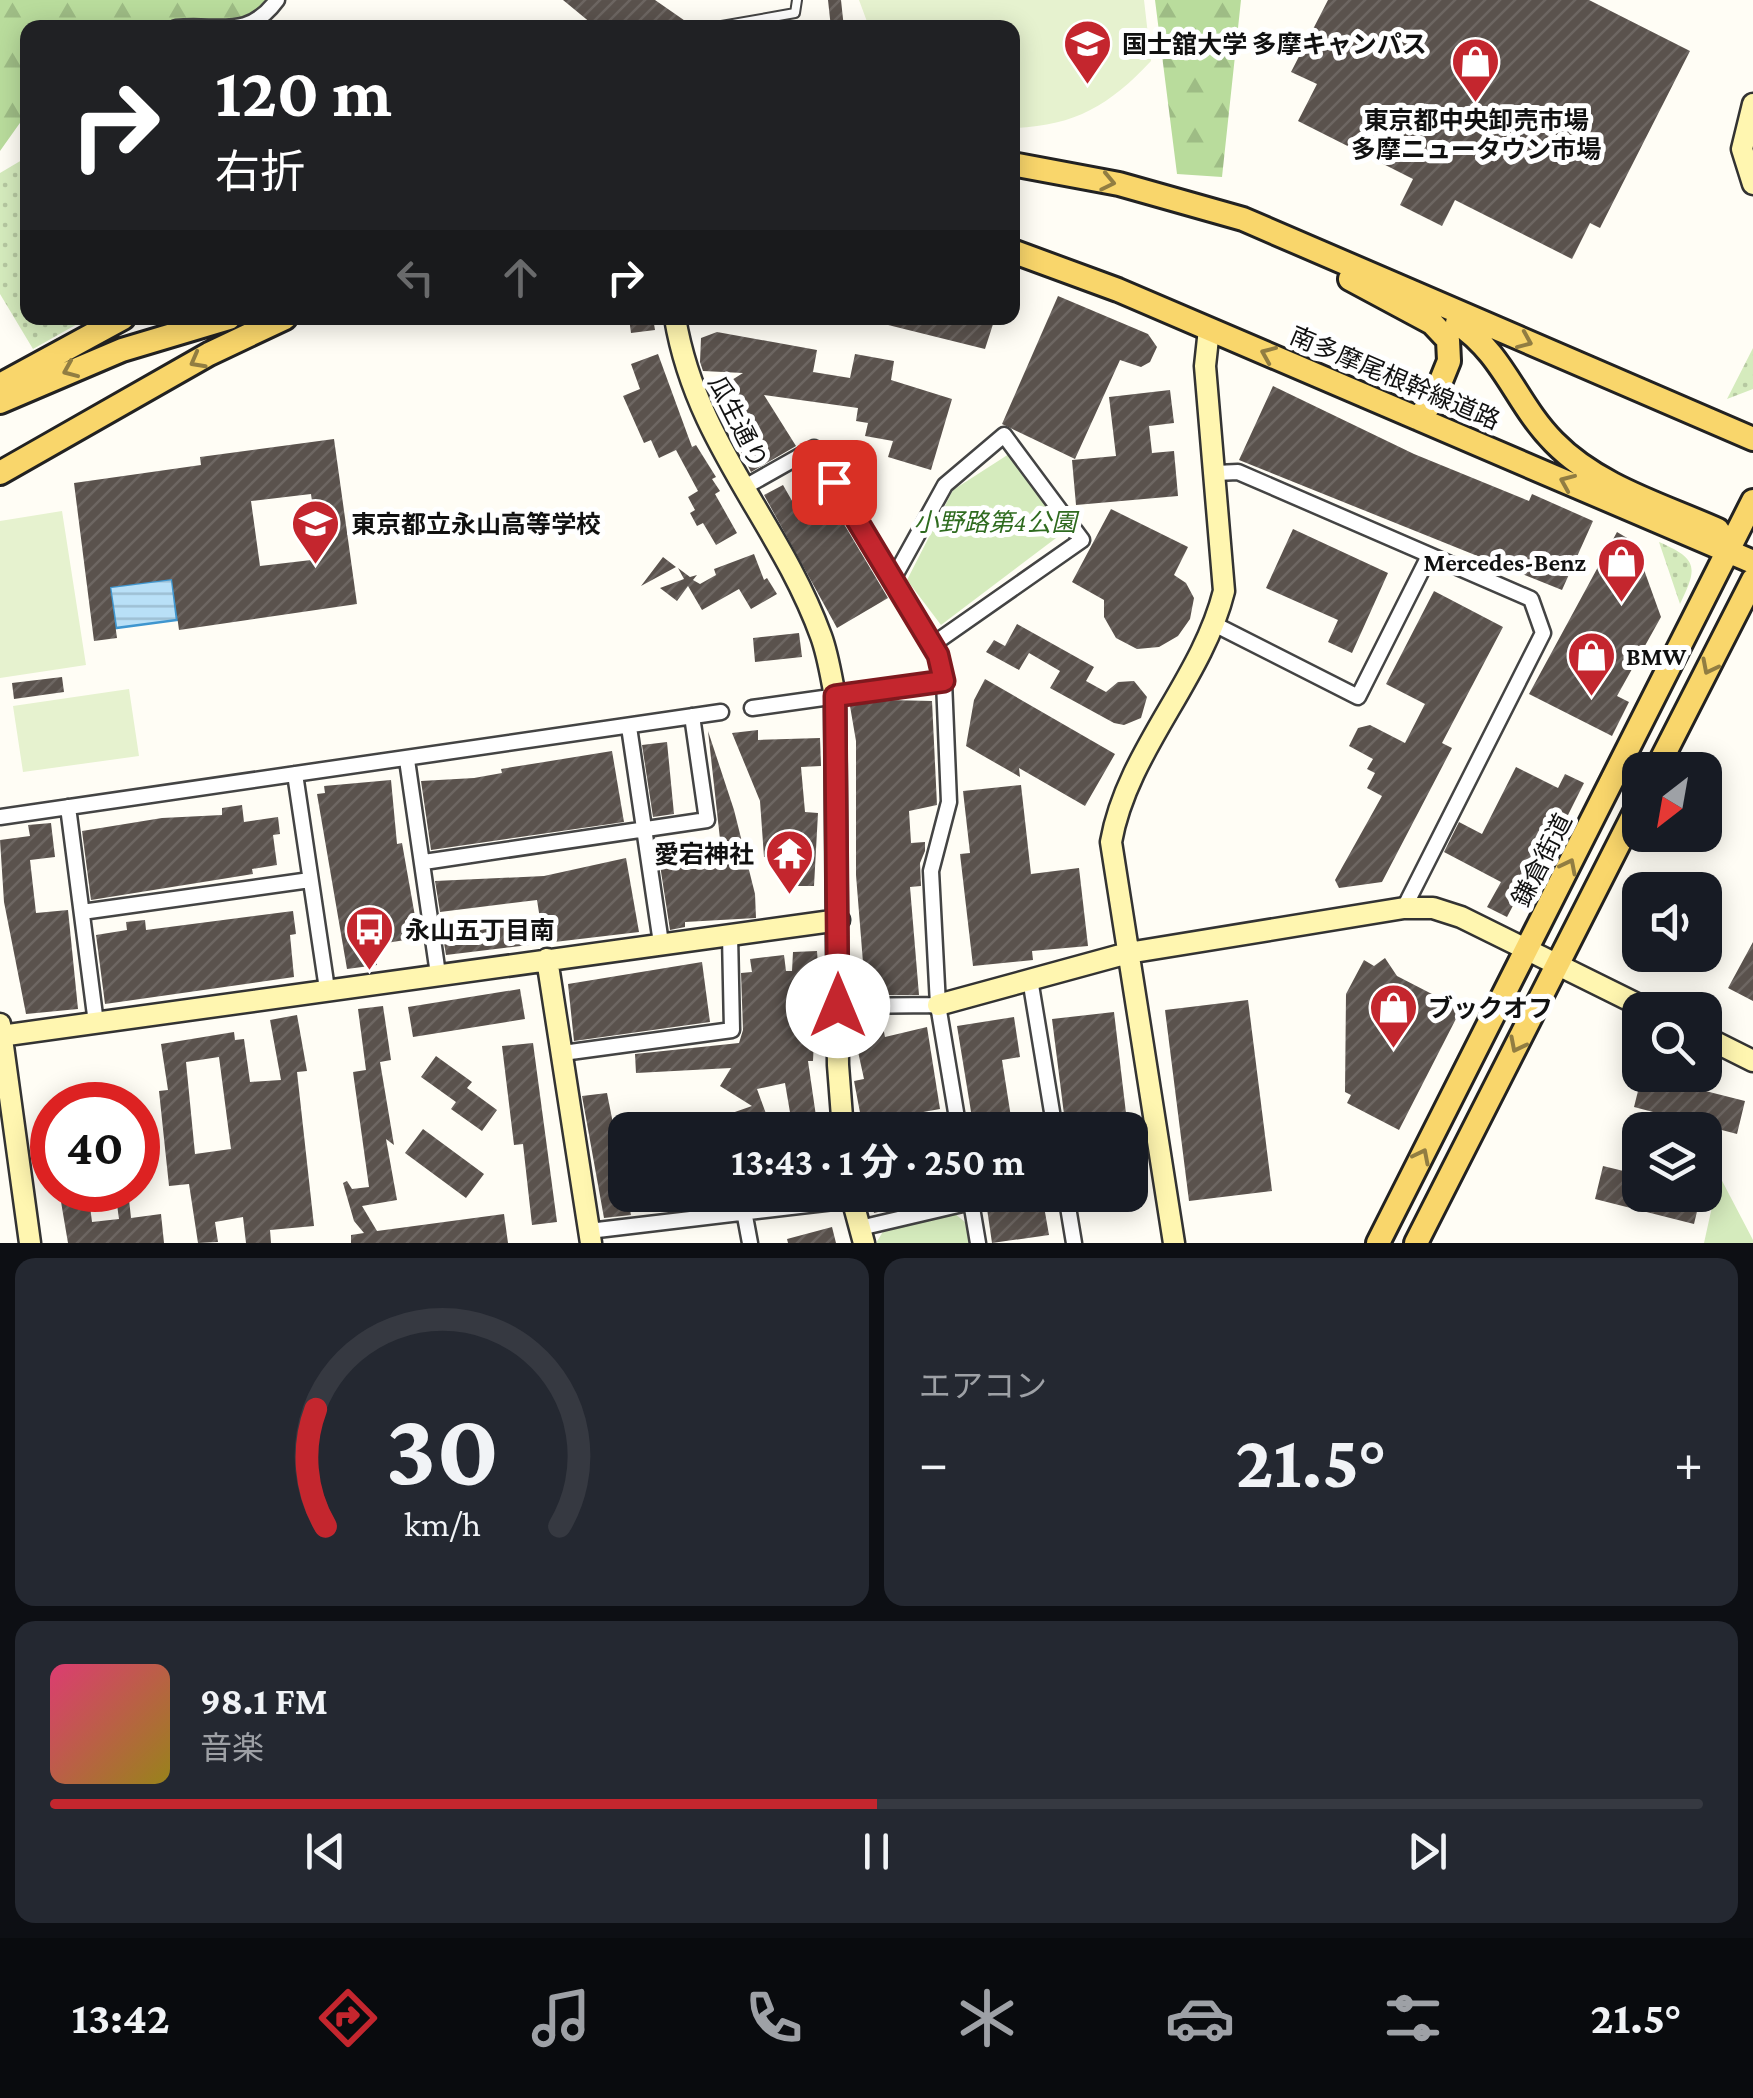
<!DOCTYPE html>
<html lang="ja">
<meta charset="utf-8">
<style>
body{margin:0;font-family:"Crimson Pro","Noto Sans JP",serif;background:#242831;color:#f1f3f6;height:100vh;display:flex;flex-direction:column;font-size:38px;white-space:nowrap}
*{box-sizing:border-box;margin:0}
p{font-size:32px;color:#9ea1a6}
.icon{flex:none;width:55px;height:55px;fill:none;stroke:currentColor;stroke-width:2;stroke-linecap:round;stroke-linejoin:round}
.map{position:relative;height:1243px;overflow:hidden}
.drawer{display:flex;flex-direction:column;gap:15px;padding:15px;background:#0d0f14;flex:1}
.drawer>*{flex:none}
.banner{position:absolute;left:20px;top:20px;width:1000px;height:305px;border-radius:20px;box-shadow:0 5px 25px #0003;background:#202124;color:#fff;overflow:hidden}
.needle{width:65px;rotate:211deg}
.tools{position:absolute;left:1622px;top:752px;display:grid;gap:20px}
.tools a{display:grid;place-items:center;width:100px;height:100px;border-radius:20px;background:#171b24;box-shadow:0 5px 25px #0003;font-size:50px}
.speed{position:absolute;left:30px;top:1082px;display:flex;gap:20px;font-size:50px;font-weight:700;text-align:center}
.speed>*{display:grid;place-content:center;width:130px;height:130px;border-radius:50%;background:#171b24;box-shadow:0 5px 25px #0003;line-height:1}
.speed .limit{border:15px solid #d22;background:#fff;color:#111}
.pin{position:absolute;display:grid;place-items:center;width:85px;height:85px;color:#fff;margin:-42px;border-radius:20px;box-shadow:0 5px 15px #0006}
.me{position:absolute;width:110px;margin:-55px;rotate:0deg;stroke-linejoin:round;filter:drop-shadow(0 0 8px #0008)}
.turn{display:flex;align-items:center;gap:35px;height:210px;padding:0 30px;font-size:45px}
.turn .icon{width:130px;height:130px;stroke-width:2.5}
.turn b{display:block;font-size:70px;line-height:85px}
.lanes{display:flex;align-items:center;height:95px;padding:0 30px;background:#0003;justify-content:center;gap:50px;direction:ltr}
.lanes .off{opacity:.35}
.big{font-size:75px;font-weight:700;line-height:1.1}
.drawer .widget{flex:1;display:flex;flex-direction:column;justify-content:center;gap:15px;min-width:0;padding:0 35px;border-radius:20px;background:#242831}
.drawer .dial{align-items:center;gap:0}
.dial svg{height:260px;overflow:visible;fill:none;stroke:#363941;stroke-width:7;stroke-linecap:round;text-anchor:middle}
.dial text{fill:#f1f3f6;stroke:none}
.song{display:flex;align-items:center;gap:30px}
.cover{width:120px;height:120px;border-radius:15px;background:linear-gradient(135deg,hsl(340 70% 55%),hsl(50 70% 35%))}
.played{height:10px;border-radius:5px;background:linear-gradient(90deg,#c4262e 50%,#363941 50%)}
.keys{display:flex;justify-content:space-around;direction:ltr}
.heat{display:flex;justify-content:space-between;align-items:center;font-size:55px;direction:ltr}
.drawer .tiles{flex:1;display:grid;gap:15px;grid-template-columns:1fr 1fr}
.widget:last-child{grid-column:span 2}
.trip{position:absolute;left:608px;top:1112px;width:540px;height:100px;border-radius:20px;background:#171b24;box-shadow:0 5px 25px #0003;font-weight:700;line-height:100px;text-align:center}
.dock{display:flex;height:160px;justify-content:space-around;align-items:center;background:#090b0e;color:#9ea1a6}
.dock .icon{width:70px;height:70px}
.dock .active{color:#c4262e}
.dock b{font-size:45px;color:#f1f3f6}
.map>svg:first-child{display:block}
.grass{fill:url(#grass-dots)}
.forest{fill:url(#forest-firs)}
.park{fill:#d5ebbd}
.pitch{fill:#e6f2cf}
.water{fill:url(#water-rules);stroke:#3f96cf;stroke-width:2.5}
.building{fill:url(#building-hatch);fill-rule:evenodd}
.lines{fill:none;stroke-linecap:round;stroke-linejoin:round}
.lane-casing{stroke:#444;stroke-width:12}
.street-casing{stroke:#444;stroke-width:19}
.secondary-casing{stroke:#333;stroke-width:25}
.primary-casing{stroke:#222;stroke-width:28}
.lane{stroke:#fff;stroke-width:8}
.street{stroke:#fff;stroke-width:14}
.secondary{stroke:#fff6b0;stroke-width:20}
.primary{stroke:#f9d66b;stroke-width:22}
.oneway{stroke:#917d42}
.route-casing{stroke:#7f191e;stroke-width:25}
.route{stroke:#c4262e;stroke-width:18}
.labels{text-anchor:middle;dominant-baseline:central;stroke-width:10;stroke-linejoin:round;paint-order:stroke}
.poi-label{font-size:25px;font-weight:bold;fill:#111;stroke:#fff;text-anchor:start}
.street-label{font-size:25px;fill:#111;stroke:#fff}
.park-label{font-size:25px;font-style:italic;fill:#2f6b1f;stroke:#fff}
</style>
<div class="map">
<svg width="1753" height="1243" viewBox="0 0 1753 1243">
<defs>
<pattern id="grass-dots" width="8" height="8" patternUnits="userSpaceOnUse" patternTransform="scale(2.5)"><rect width="8" height="8" fill="#d5ebbd"/><path d="M2 2h.1M6 6h.1" fill="none" stroke="#b6c8a1" stroke-width="1.8" stroke-linecap="round"/></pattern>
<pattern id="forest-firs" width="22" height="20" patternUnits="userSpaceOnUse" patternTransform="scale(2.5)"><rect width="22" height="20" fill="#b9dc9c"/><path d="M5 1l3.5 6h-7zM16 11l3.5 6h-7z" fill="#9ebc85"/></pattern>
<pattern id="water-rules" width="6" height="5" patternUnits="userSpaceOnUse" patternTransform="scale(2.5)"><rect width="6" height="5" fill="#b9e0f7"/><path d="M0 2.5h6" fill="none" stroke="#9ebfd3"/></pattern>
<pattern id="building-hatch" width="6" height="6" patternUnits="userSpaceOnUse" patternTransform="scale(2.5)"><rect width="6" height="6" fill="#5a524d"/><path d="M-1 1l2-2M0 6l6-6M5 7l2-2" fill="none" stroke="#6d6662"/></pattern>
</defs>
<rect width="100%" height="100%" fill="#fffdf5"/>
<path class="grass" d="M27 157 28 318H88L33 349 0 294V173Z
M1753 348V389L1727 399Z
M1659 542C1698 559 1698 567 1680 604Z"/>
<path class="forest" d="M0 0H273L262 27 28 28 27 113 0 151Z
M1155 0H1241L1222 177 1177 174Z"/>
<path class="park" d="M1009 454 1064 532 941 625 907 580 953 490Z
M1719 1175 1753 1240V1243H1704Z
M954 1213 965 1222 969 1243H876L884 1230Z"/>
<path class="pitch" d="M859 0H1144L1151 61C1109 106 1074 126 1013 128L1012 28 869 27Z
M62 511 86 665 0 678V521Z
M129 689 139 756 23 772 13 706Z"/>
<path class="water" d="M172 579 177 620 116 628 110 587Z"/>
<path class="building" d="M563 0H655L691 25 597 28Z
M828 0H841L844 28H831Z
M1328 0H1589L1690 51 1600 228 1590 223 1572 259 1455 200 1442 226 1400 205 1413 179 1298 121 1317 84 1291 72Z
M1058 296 1148 334 1157 347 1150 362 1141 367 1120 360 1075 459 1002 424Z
M629 318H653L655 330 631 333Z
M876 318H995L985 349 876 322Z
M717 332 817 350 813 372 850 378 855 354 894 361 891 380 952 399 931 470 888 457 893 441 865 436 868 423 856 421 858 408 764 395 796 446 751 472 711 393 743 373 703 371 700 362 701 338Z
M658 354 692 447 696 445 716 477 712 479 720 491 715 494 737 533 716 545 703 523 697 526 690 513 695 510 688 497 698 491 676 450 659 458 651 440 644 443 623 396 640 389 631 364Z
M1273 386 1414 454 1529 501 1532 494 1593 521 1562 590 1239 460Z
M1170 390 1174 423 1149 426 1152 453 1174 451 1178 496 1076 505 1072 460 1116 456 1109 397Z
M334 439 357 604 179 630 172 579 110 587 117 638 94 641 74 483 201 465 200 457ZM311 494 320 559 260 566 251 501Z
M783 485 803 520 832 504 888 598 837 628 764 495Z
M1111 509 1188 547 1174 575 1186 583 1194 598 1190 619 1178 636 1159 647 1137 649 1116 638 1104 617V600L1072 582Z
M1293 529 1388 573 1352 653 1328 642 1338 620 1266 588Z
M1617 532 1634 542 1661 617 1617 696 1629 702 1612 736 1529 694Z
M754 554 764 580 767 578 777 594 751 609 739 589 702 610 688 586 677 601 660 588 684 579 678 568 690 577 697 575 693 580 700 584 716 575 714 569Z
M663 557 676 567 641 586Z
M1434 591 1503 627 1442 743 1452 748 1382 882 1339 888 1335 880 1382 796 1367 788 1375 773 1367 769 1373 759 1349 746 1358 728 1370 725 1405 743 1425 704 1386 684Z
M1017 624 1094 667 1086 681 1106 692 1118 682 1134 681 1147 697 1141 718 1124 725 1114 723 1050 688 1060 671 1029 653 1019 670 986 652 994 640 1005 646Z
M799 633 802 657 755 662 753 638Z
M62 677 64 692 14 699 12 683Z
M985 679 1115 754 1085 806 1019 768 1020 777 966 746 974 700Z
M888 700 932 701 937 805 909 811 911 843 925 842V851L920 863 921 886 910 887 919 995H856L855 976 864 975 856 875V741L850 706Z
M758 730V740L820 738 821 766 801 767 805 812 818 813 814 886H796L798 854 764 857 760 801 732 733Z
M708 731 734 810 755 894 756 918 685 922V927L670 930 658 852 681 849 682 855 721 848Z
M667 742 674 814 653 817 642 745Z
M612 751 624 822 431 850 421 781 474 778 502 773 501 769Z
M1516 767 1558 788 1565 774 1584 783 1549 853 1543 849 1507 917 1487 907 1501 882 1444 852 1459 822 1482 834Z
M391 780 397 844 402 843 416 922 403 930 405 940 374 945 377 965 347 969 317 794 325 793 324 786Z
M1021 785 1031 874 1079 868 1088 946 1032 951 1033 960 973 966 960 854 970 853 963 791Z
M242 805 244 822 278 817 280 834 273 835 277 865 252 869 253 874 91 900 82 831 162 818 222 815V808Z
M51 823 55 857 30 860 36 913 68 910 78 1009 26 1014 4 902 0 840 30 836 28 825Z
M626 858 639 932 446 955 443 937 540 919 537 900 440 912 435 881 544 876Z
M293 911 296 934 290 935 294 977 105 1004 96 935 127 930 126 922 145 920 146 930Z
M1753 942V1001L1728 988Z
M817 951 820 995 811 996 810 1039H814L813 1061H808L818 1130H793L785 1083 757 1089 772 1130H737L732 1113 752 1106 720 1086 731 1068 636 1073 635 1054 739 1043 743 1030 741 973 752 972 750 959 784 955 786 971H792L793 952Z
M1385 958 1397 976 1461 1009 1399 1130 1347 1103 1351 1095 1345 1092 1346 994 1364 960 1374 966Z
M702 962 710 1022 574 1041 568 984Z
M520 989 525 1019 413 1037 408 1007Z
M1248 1000 1272 1191 1189 1201 1165 1010Z
M383 1006 391 1060 380 1062 394 1145 386 1139 397 1200 362 1206 377 1231 504 1214 508 1243H351V1235L364 1233 354 1221 343 1183 347 1181 352 1189 369 1187 353 1072 366 1070 358 1009Z
M1114 1012 1128 1130H1066L1052 1019Z
M297 1015 307 1071 297 1072 314 1226 270 1230 271 1243H246L243 1217 215 1222 218 1242 198 1243 189 1184 169 1186 159 1091 168 1090 161 1044 234 1032 235 1040 244 1039 250 1082 281 1080 270 1020ZM219 1057 231 1149 195 1154 186 1062Z
M881 1017 885 1037 927 1027 940 1109 862 1123 854 1081 864 1079 852 1024Z
M1014 1017 1020 1057 1002 1060 1013 1130H974L957 1026Z
M533 1043 557 1222 532 1225 523 1144 514 1145 502 1046Z
M436 1056 472 1082 467 1088 497 1110 482 1131 451 1109 456 1102 421 1077Z
M1642 1075 1745 1101 1737 1134 1634 1107Z
M607 1093 631 1215 604 1218 582 1096Z
M423 1129 484 1174 466 1198 405 1153Z
M1603 1166 1640 1175V1195H1701L1694 1224 1595 1199Z
M59 1190H88L92 1222 119 1219 115 1190H128L131 1218 161 1214 164 1243H68Z
M870 1195H892L895 1208 874 1213Z
M985 1195H1042L1049 1235 992 1243Z
M832 1227 836 1243H788L787 1239Z"/>
<g class="lines">
<defs>
<path id="lane" d="M710 28 795 13 797 0"/>
<path id="street" d="M176 28C220 24 248 40 277 0
M1216 473 1238 472 1531 599 1543 633 1404 908
M743 488 814 448 938 655 944 681 949 802 931 871 938 1005 959 1130
M892 581 945 485 1004 435 1082 540 932 645
M1214 624 1358 697 1429 556
M752 708 944 681
M629 727 661 943
M407 760 438 974
M295 774 327 989
M68 807 96 1023
M0 817 721 712
M424 862 707 820 692 716
M82 912 310 880
M1030 979 1055 1130
M838 1006 938 1005
M563 1053 732 1030 730 935
M1066 1195 1074 1243
M970 1196 978 1243
M744 1211 750 1243
M860 1228 971 1202
M589 1231 851 1200"/>
<path id="secondary" d="M1753 104 1742 149 1753 184
M675 318C696 444 779 521 821 636 828 655 831 676 835 696L838 1065 843 1130
M547 959 591 1243
M938 1005 1128 953 1404 908H1433L1461 917 1649 1010
M0 1024 30 1243
M0 1036 839 920
M1705 1037 1753 1061
M851 1195 864 1243
M1174 1243 1111 842C1127 751 1202 680 1224 591L1205 366 1209 329"/>
<path id="primary" d="M1012 164 1119 184 1243 219 1753 439
M1012 251 1118 290 1753 562
M1350 279 1432 323 1448 340 1449 361 1432 403 1417 418
M1457 323C1504 354 1516 404 1554 442 1598 487 1662 505 1718 530
M0 385 123 318
M0 402 122 350 229 318
M0 473 209 354 285 318
M1656 770 1753 580
M1378 1243 1753 501
M1416 1243 1640 802"/>
</defs>
<use href="#lane" class="lane-casing"/>
<use href="#street" class="street-casing"/>
<use href="#secondary" class="secondary-casing"/>
<use href="#primary" class="primary-casing"/>
<use href="#lane" class="lane"/>
<use href="#street" class="street"/>
<use href="#secondary" class="secondary"/>
<use href="#primary" class="primary"/>
</g>
<defs><path id="oneway-chevron" d="M-2-3.5L2.5 0L-2 3.5" fill="none" stroke-width="1.6" stroke-linecap="round" stroke-linejoin="round" transform="scale(2.5)"/></defs>
<g class="oneway">
<use href="#oneway-chevron" transform="translate(1108 182) rotate(12)"/>
<use href="#oneway-chevron" transform="translate(1525 341) rotate(23)"/>
<use href="#oneway-chevron" transform="translate(1268 354) rotate(-157)"/>
<use href="#oneway-chevron" transform="translate(197 361) rotate(151)"/>
<use href="#oneway-chevron" transform="translate(70 370) rotate(157)"/>
<use href="#oneway-chevron" transform="translate(1567 482) rotate(-157)"/>
<use href="#oneway-chevron" transform="translate(1709 667) rotate(117)"/>
<use href="#oneway-chevron" transform="translate(1569 866) rotate(-63)"/>
<use href="#oneway-chevron" transform="translate(1517 1045) rotate(117)"/>
<use href="#oneway-chevron" transform="translate(1422 1156) rotate(-63)"/>
</g>
<g class="lines">
<defs>
<path id="route" d="M834 482 938 655 944 681 835 696 838 1006"/>
</defs>
<use href="#route" class="route-casing"/>
<use href="#route" class="route"/>
</g>
<defs>
<symbol id="university-pin" viewBox="-11 -11 22 30"><path d="M0 17L-7.5 6A9.5 9.5 0 1 1 7.5 6Z" fill="#c4262e" stroke="#fff"/><path d="M0-5L7-2L0 1L-7-2ZM-4 1L0 2.5L4 1V4Q0 6-4 4Z" fill="#fff"/></symbol>
<symbol id="shop-pin" viewBox="-11 -11 22 30"><path d="M0 17L-7.5 6A9.5 9.5 0 1 1 7.5 6Z" fill="#c4262e" stroke="#fff"/><path d="M-5-2.5h2.3a2.7 3.5 0 0 1 5.4 0H5L5.5 6h-11ZM-1.5-2.5h3a1.5 2.3 0 0 0-3 0Z" fill="#fff"/></symbol>
<symbol id="school-pin" viewBox="-11 -11 22 30"><path d="M0 17L-7.5 6A9.5 9.5 0 1 1 7.5 6Z" fill="#c4262e" stroke="#fff"/><path d="M0-5L7-2L0 1L-7-2ZM-4 1L0 2.5L4 1V4Q0 6-4 4Z" fill="#fff"/></symbol>
<symbol id="temple-pin" viewBox="-11 -11 22 30"><path d="M0 17L-7.5 6A9.5 9.5 0 1 1 7.5 6Z" fill="#c4262e" stroke="#fff"/><path d="M0-6L5-2H3V0L6.5 2.5H4V6H1.5V3h-3V6H-4V2.5H-6.5L-3 0V-2H-5Z" fill="#fff"/></symbol>
<symbol id="bus-pin" viewBox="-11 -11 22 30"><path d="M0 17L-7.5 6A9.5 9.5 0 1 1 7.5 6Z" fill="#c4262e" stroke="#fff"/><path d="M-5-6H5V4H4V6H2V4H-2V6H-4V4H-5ZM-3.5-4V0h7V-4ZM-3.5 1.2v1.5H-2V1.2ZM2 1.2v1.5H3.5V1.2Z" fill="#fff"/></symbol>
</defs>
<g fill-rule="evenodd">
<use href="#university-pin" x="1060" y="16" width="55" height="75"/>
<use href="#shop-pin" x="1448" y="34" width="55" height="75"/>
<use href="#school-pin" x="288" y="496" width="55" height="75"/>
<use href="#shop-pin" x="1594" y="534" width="55" height="75"/>
<use href="#shop-pin" x="1564" y="628" width="55" height="75"/>
<use href="#temple-pin" x="762" y="826" width="55" height="75"/>
<use href="#bus-pin" x="342" y="902" width="55" height="75"/>
<use href="#shop-pin" x="1366" y="980" width="55" height="75"/>
</g>
<g class="labels">
<g class="poi-label">
<text x="1122" y="44">国士舘大学 多摩キャンパス</text>
<text x="1476" y="120" text-anchor="middle">東京都中央卸売市場<tspan x="1476" dy="29">多摩ニュータウン市場</tspan></text>
<text x="351" y="524">東京都立永山高等学校</text>
<text x="1586" y="562" text-anchor="end">Mercedes-Benz</text>
<text x="1626" y="656">BMW</text>
<text x="754" y="854" text-anchor="end">愛宕神社</text>
<text x="405" y="930">永山五丁目南</text>
<text x="1428" y="1008">ブックオフ</text>
</g>
<g class="street-label">
<text transform="translate(1395 378) rotate(23)">南多摩尾根幹線道路</text>
<text transform="translate(738 422) rotate(63)">瓜生通り</text>
<text transform="translate(1542 860) rotate(-63)">鎌倉街道</text>
</g>
<g class="park-label">
<text x="995" y="522">小野路第4公園</text>
</g>
</g>
</svg>
<div class="tools">
<a><svg class="needle" viewBox="-14 -14 28 28"><path d="M0-13l5 13h-10z" fill="#e53935"/><path d="M0 13l5-13h-10z" fill="#9ea1a6"/></svg></a>
<a><svg class="icon" aria-label="sound" viewBox="0 0 24 24"><path d="M4 9h4l5-4v14l-5-4H4zM17 9q2 3 0 6"/></svg></a>
<a><svg class="icon" aria-label="search" viewBox="0 0 24 24"><circle cx="10" cy="10" r="6"/><path d="M15 15l6 6"/></svg></a>
<a><svg class="icon" aria-label="layers" viewBox="0 0 24 24"><path d="M12 4l9 5-9 5-9-5zM3 14l9 5 9-5"/></svg></a>
</div>
<div class="speed"><div class="limit">40</div></div>
<div class="pin" style="left:834px;top:482px;background:#d93025"><svg class="icon" aria-label="arrive" viewBox="0 0 24 24"><path d="M6 21V4h12l-3 4 3 4H6"/></svg></div>
<svg class="me" style="left:838px;top:1006px" viewBox="-20 -20 40 40"><circle r="19" fill="#fff"/><path d="M0-13L10 11 0 6-10 11z" fill="#c4262e"/></svg>
<div class="trip">13:43 · 1 分 · 250 m</div>
<div class="banner">
<div class="turn"><svg class="icon" aria-label="right" viewBox="0 0 24 24"><path d="M7 20v-9h11M14 6l5 5-5 5"/></svg><div><b>120 m</b>右折</div></div>
<div class="lanes"><svg class="icon off" aria-label="left" viewBox="0 0 24 24"><path d="M17 20v-9H6M10 6l-5 5 5 5"/></svg><svg class="icon off" aria-label="ahead" viewBox="0 0 24 24"><path d="M12 20V5M6 11l6-6 6 6"/></svg><svg class="icon" aria-label="right" viewBox="0 0 24 24"><path d="M7 20v-9h11M14 6l5 5-5 5"/></svg></div>
</div>
</div>
<section class="drawer">
<div class="tiles">
<div class="widget dial"><svg viewBox="0 0 100 80">
<path d="M14 69A42 42 0 1 1 86 69"/>
<path d="M14 69A42 42 0 0 1 11 33" stroke="#c4262e"/>
<text x="50" y="56" font-size="32" font-weight="700">30</text>
<text x="50" y="72" font-size="11">km/h</text>
</svg></div>
<div class="widget"><p>エアコン</p>
<div class="heat"><a>−</a><b class="big">21.5°</b><a>+</a></div>
</div>
<div class="widget">
<div class="song"><i class="cover"></i><div><b>98.1 FM</b><p>音楽</p></div></div>
<div class="played"></div>
<div class="keys"><svg class="icon" aria-label="previous" viewBox="0 0 24 24"><path d="M18 5L8 12l10 7zM5 5v14"/></svg><svg class="icon" aria-label="pause" viewBox="0 0 24 24"><path d="M8 5v14M16 5v14"/></svg><svg class="icon" aria-label="next" viewBox="0 0 24 24"><path d="M6 5l10 7-10 7zM19 5v14"/></svg></div>
</div>
</div>
</section>
<nav class="dock">
<b>13:42</b>
<svg class="icon active" aria-label="directions" viewBox="0 0 24 24"><path d="M12 3l9 9-9 9-9-9zM9 14v-3h6M13 9l2 2-2 2"/></svg>
<svg class="icon" aria-label="music" viewBox="0 0 24 24"><path d="M9 18V5l10-2v13"/><circle cx="6" cy="18" r="3"/><circle cx="16" cy="16" r="3"/></svg>
<svg class="icon" aria-label="phone" viewBox="0 0 24 24"><path d="M5 4h4l2 5-3 2q2 4 5 5l2-3 5 2v4C11 20 4 13 5 4z"/></svg>
<svg class="icon" aria-label="climate" viewBox="0 0 24 24"><path d="M12 3v18M4 7l16 10M4 17L20 7"/></svg>
<svg class="icon" aria-label="car" viewBox="0 0 24 24"><path d="M5 17H2v-5l4-1 3-4h7l3 4 3 1v5h-3M9 17h6M6 11h13"/><circle cx="7" cy="17" r="2"/><circle cx="17" cy="17" r="2"/></svg>
<svg class="icon" aria-label="filters" viewBox="0 0 24 24"><path d="M4 7h16M4 17h16"/><circle cx="9" cy="7" r="2"/><circle cx="15" cy="17" r="2"/></svg>
<b>21.5°</b>
</nav>
